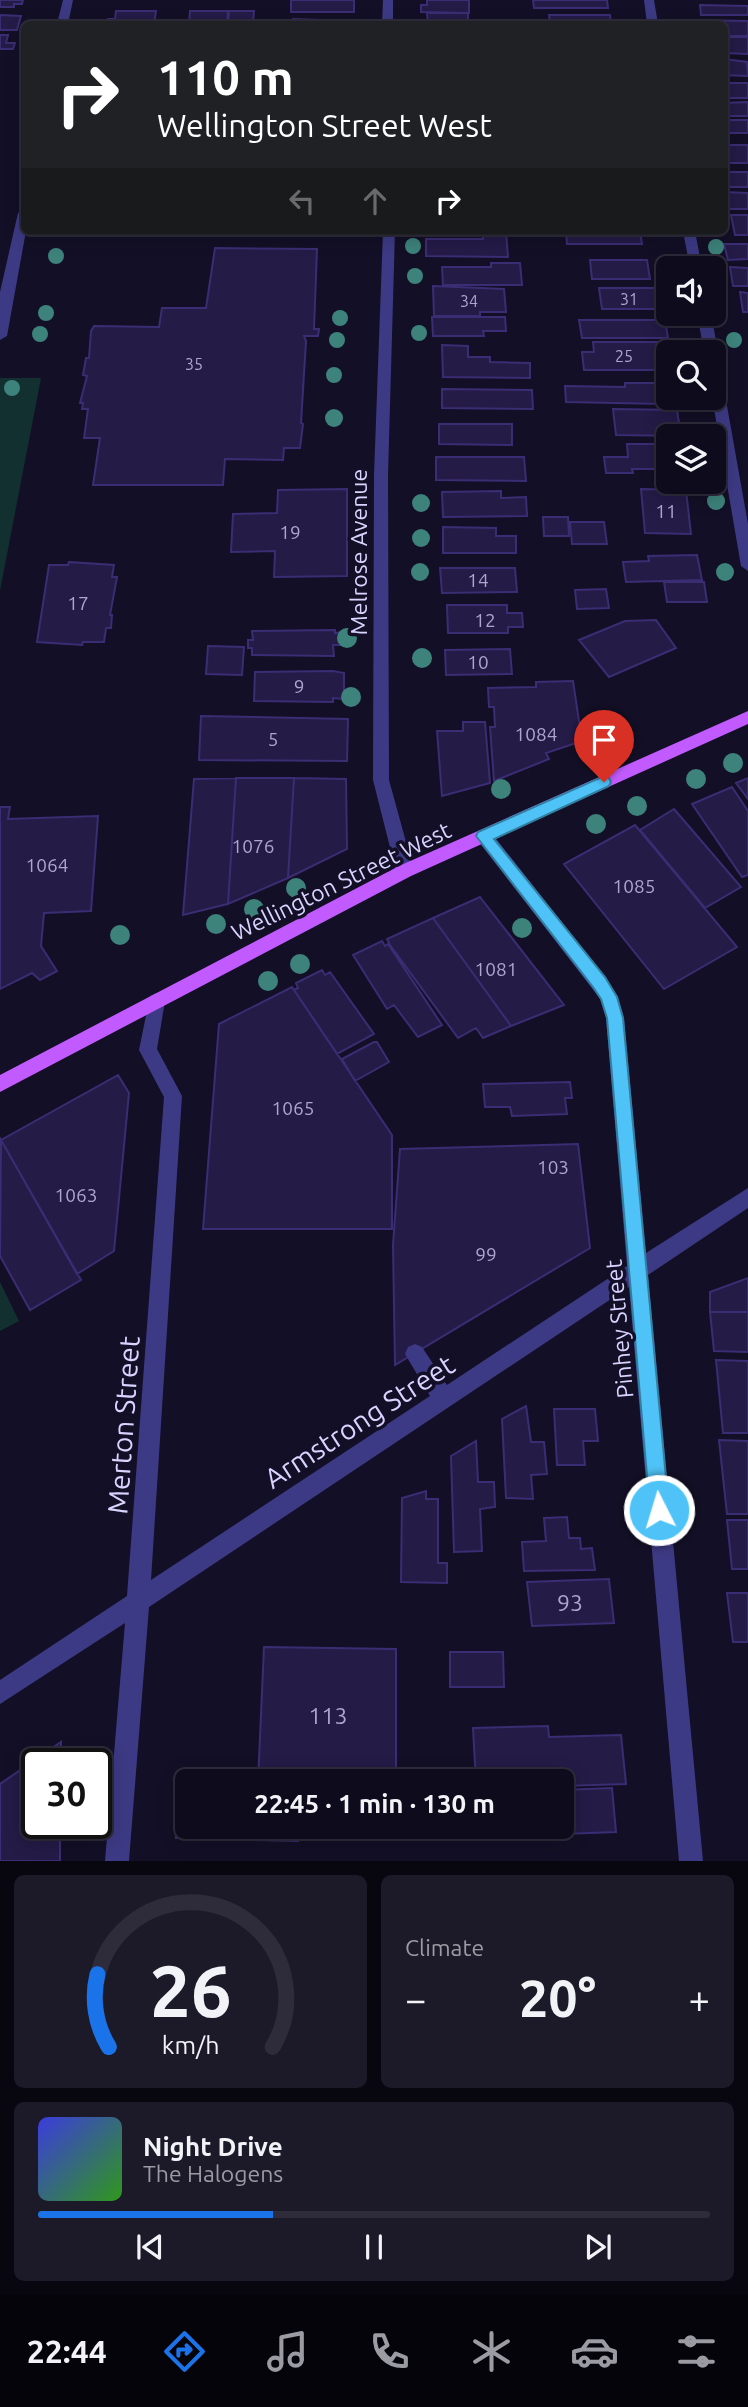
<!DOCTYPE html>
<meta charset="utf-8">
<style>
body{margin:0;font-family:Ubuntu,sans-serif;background:#1c1929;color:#f1f3f6;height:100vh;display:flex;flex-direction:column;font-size:26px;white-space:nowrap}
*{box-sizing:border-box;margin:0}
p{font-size:23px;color:#9b9ba3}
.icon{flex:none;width:38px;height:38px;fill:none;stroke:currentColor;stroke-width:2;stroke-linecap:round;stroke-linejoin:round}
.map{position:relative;height:1861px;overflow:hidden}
.side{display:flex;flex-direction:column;gap:14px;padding:14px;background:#08060f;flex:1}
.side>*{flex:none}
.hud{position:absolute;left:21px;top:21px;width:707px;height:214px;border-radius:10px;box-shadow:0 4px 18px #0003,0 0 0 2px #2e2b3b;background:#202124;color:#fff;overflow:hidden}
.fabs{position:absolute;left:656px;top:256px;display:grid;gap:14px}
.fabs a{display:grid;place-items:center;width:70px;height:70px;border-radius:10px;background:#0e0b1c;box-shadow:0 4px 18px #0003,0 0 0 2px #2e2b3b;font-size:35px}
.speed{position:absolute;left:21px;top:1748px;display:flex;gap:14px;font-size:35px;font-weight:700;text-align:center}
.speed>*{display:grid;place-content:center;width:91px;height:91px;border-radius:50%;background:#0e0b1c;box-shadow:0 4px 18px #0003,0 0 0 2px #2e2b3b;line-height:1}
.speed .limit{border:4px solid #111;border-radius:10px;background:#fff;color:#111}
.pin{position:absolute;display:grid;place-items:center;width:60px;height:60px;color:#fff;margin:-72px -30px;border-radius:50% 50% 50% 0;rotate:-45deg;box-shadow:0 0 7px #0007}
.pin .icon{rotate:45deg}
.me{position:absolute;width:77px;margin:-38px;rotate:355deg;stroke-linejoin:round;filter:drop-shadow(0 0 5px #0008)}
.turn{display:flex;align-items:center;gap:24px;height:147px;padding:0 21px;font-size:32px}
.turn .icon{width:91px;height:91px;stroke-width:2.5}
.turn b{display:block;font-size:49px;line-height:60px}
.lanes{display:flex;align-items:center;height:66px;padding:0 21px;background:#0003;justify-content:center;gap:35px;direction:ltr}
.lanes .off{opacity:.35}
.big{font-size:52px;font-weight:700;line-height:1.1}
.side .tile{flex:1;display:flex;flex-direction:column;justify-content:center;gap:10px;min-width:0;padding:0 24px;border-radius:10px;background:#1c1929}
.side .dial{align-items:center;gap:0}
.dial svg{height:182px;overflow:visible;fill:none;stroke:#2e2b3b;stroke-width:7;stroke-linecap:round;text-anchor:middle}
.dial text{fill:#f1f3f6;stroke:none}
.song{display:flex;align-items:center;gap:21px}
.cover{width:84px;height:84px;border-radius:10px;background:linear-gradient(135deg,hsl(240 70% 55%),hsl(110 70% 35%))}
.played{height:7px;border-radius:4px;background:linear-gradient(90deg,#1a73e8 35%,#2e2b3b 35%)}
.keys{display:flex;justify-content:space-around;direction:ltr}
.heat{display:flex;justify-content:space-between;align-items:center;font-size:38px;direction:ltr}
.side .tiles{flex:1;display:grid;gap:14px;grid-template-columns:1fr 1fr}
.tile:last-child{grid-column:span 2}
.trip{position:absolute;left:175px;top:1769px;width:399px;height:70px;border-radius:10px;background:#0e0b1c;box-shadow:0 4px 18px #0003,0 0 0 2px #2e2b3b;font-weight:700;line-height:70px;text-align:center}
.tab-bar{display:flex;height:112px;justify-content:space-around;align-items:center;background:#06040b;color:#9b9ba3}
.tab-bar .icon{width:49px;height:49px}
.tab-bar .on{color:#1a73e8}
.tab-bar b{font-size:32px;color:#f1f3f6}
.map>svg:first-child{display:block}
.green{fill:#12302f}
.building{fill:#241b47;stroke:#3b2d73;stroke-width:2}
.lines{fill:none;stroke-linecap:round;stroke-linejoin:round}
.minor{fill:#3d3a85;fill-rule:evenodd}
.major{fill:#c25bff;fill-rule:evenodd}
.tree{fill:#3d827b}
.route{fill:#4fc3f7;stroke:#337fa1;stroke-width:2}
.labels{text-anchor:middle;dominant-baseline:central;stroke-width:7;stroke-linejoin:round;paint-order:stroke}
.far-number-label{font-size:16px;fill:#aca6d1}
.number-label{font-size:19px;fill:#aca6d1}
.street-label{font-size:23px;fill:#d9d4ff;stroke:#130f26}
.near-number-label{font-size:23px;fill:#aca6d1}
.near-street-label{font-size:28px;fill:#d9d4ff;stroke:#130f26}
</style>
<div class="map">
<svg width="748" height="1861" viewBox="0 0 748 1861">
<rect width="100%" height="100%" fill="#130f26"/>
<path class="green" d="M0 378H41L0 591Z
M0 1282 19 1321 0 1331Z"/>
<path class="building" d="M0 0H23L22 4H14V7H0Z
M291 0H354V12H291Z
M427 0H469V13L421 12V5H427Z
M533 0H607L608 8H534Z
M700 5 748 6V15H701Z
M116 11H156L154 24H107L108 19H115Z
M190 11H228L227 24H189Z
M229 11H254L253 24H228Z
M427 13H468V24H428Z
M0 15 21 16 17 30H0Z
M549 15H610L611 24H550Z
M293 19 347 21 346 24H293Z
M695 20 748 21V36H724V24H696Z
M0 35H8L6 43H15L13 49H0Z
M724 37H748V54L724 53Z
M724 59 747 62 748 76 724 75Z
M724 83H748V98H724Z
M748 102V116H724V103Z
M724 120H748V133H724Z
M724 145H748V163H724Z
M724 172H748V187H724Z
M724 192 748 193V209H724Z
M731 215H748V235H735Z
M483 231 506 232 508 257 426 256V239H483Z
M566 231H640L642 244H567Z
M724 244H748V259L728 260Z
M215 248 317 249 314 329H319L318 336H304L306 341 301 423 303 424 300 448H284L283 460 225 459 223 485H93L100 438H84L88 409H82L83 403H80L87 376 83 375 86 358H89L91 331 94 326 159 327 162 308H206Z
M590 260H647L650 279H592Z
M491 263H520L522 285H443L442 267H491Z
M730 267 748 268V286H733Z
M433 286 504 289 506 312H480V316H434Z
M599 288H655L659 309H602Z
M740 292 748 293V312H743Z
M432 317H505L506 331H483L484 336H433Z
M579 320H665L668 338H582Z
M593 342H663L666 360H668V370H584L582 352H594Z
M442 345 468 346V357H490V362L530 363V378L443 377Z
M625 383H660L663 404 566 402 565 386 625 387Z
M442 389 532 390 533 409 442 408Z
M613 409 677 410 681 436 616 435Z
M439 424H512V445L439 444Z
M627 444H668V469H632L633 473H606L604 457H628Z
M436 457H524L526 481 436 480Z
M347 489V576L274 577 275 551 231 552 233 514 277 513 278 490Z
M641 489 686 490 691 534 645 533Z
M501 491V498L526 497 527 516 443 517 442 492Z
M543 517H568L569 536H544Z
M570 522H604L607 544H572Z
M443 527 496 528V536H516V553H443Z
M697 555 702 580 626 582 623 562 649 561 648 556Z
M69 562 114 565 112 577H117L110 615H112L111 628H106L104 642H83L82 645 37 642 49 565H68Z
M440 568H515L517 592 442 593Z
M664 582H704L707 602H667Z
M606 589 609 608 577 609 575 590Z
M447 605H507V613H522L523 627H508V633H448Z
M656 620 676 648 609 677 579 640 625 621Z
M335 630V633L342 632V645H333L334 656 252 655V648H248V640H253L252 631Z
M208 646 244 647 242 675 206 674Z
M510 649 512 674 446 675 445 650Z
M333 671 344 673V699L333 698V702L254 701 255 672Z
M573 681 582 741 546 753 549 759 494 781 490 727H495L494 707H489L488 688 536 687V682Z
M201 716 348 719 347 761 199 760Z
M463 722H485L490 783 442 796 437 731H463Z
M236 778 228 904 183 915 194 779Z
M236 778H294L288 878 228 904Z
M294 778 346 779 347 849 288 878Z
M748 778V799L736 783Z
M732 787 748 811V875L742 877 692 804Z
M0 807H10L8 819 98 816 91 911 44 913 41 946 57 971 40 980 32 973 0 989Z
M674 809 741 887 705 908 640 830Z
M635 825 737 947 664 989 564 864Z
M480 897 564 1005 511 1026 433 918Z
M433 918 511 1026 483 1038 476 1028 458 1038 390 945 387 939Z
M382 941 385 946 388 944 442 1025 418 1037 394 1005 387 1009 353 955Z
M322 970 325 975 330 972 374 1034 337 1054 294 990 298 988 296 983Z
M292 987 392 1135V1229H203L219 1024Z
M374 1042H377L389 1062 355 1081 342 1059Z
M118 1075 129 1093 114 1251 77 1274 1 1140Z
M570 1082 572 1098H565L567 1114 512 1116 510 1107H485L483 1084Z
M1 1140 81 1280 30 1310 0 1256Z
M578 1144 590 1248 395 1365 393 1245 400 1149Z
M748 1278V1312H710V1292Z
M710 1312H748V1352L714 1351Z
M716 1360 748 1361V1433H723Z
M526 1406 531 1442H544L547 1474 531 1475 533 1499 506 1498 502 1419Z
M554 1409H595L598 1441H583L585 1465H557Z
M719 1440 748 1441V1514H727Z
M476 1441 478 1482H494L495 1507 480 1509 482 1551 454 1552 451 1456Z
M426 1491V1499H438V1563H447V1583L401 1582 402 1498Z
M567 1517 569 1538H580L581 1549 592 1548 595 1570 524 1571 522 1542 546 1541 544 1518Z
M727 1520H748V1569H732Z
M609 1579 614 1623 532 1626 527 1582Z
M727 1593H748V1642H733Z
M264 1647 396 1649V1782H258Z
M450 1652H503L504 1687H450Z
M548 1726 549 1737 621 1735 626 1784 562 1786V1782H476L473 1728Z
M61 1742V1764H37V1824H60V1861H0V1784Z
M179 1788H187V1827H299L298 1841 176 1838Z
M612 1788 616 1832 484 1837 483 1827H562V1790Z"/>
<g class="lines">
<path class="minor" d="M63 0H73L68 24H57Z
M383 0H393V24H382Z
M644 0H654L658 24H647Z
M24 209 26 231 7 336 0 340V292L18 213Z
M383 231H395L388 475 389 780 414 871 411 876H399L396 871 373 780 374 475Z
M683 231H695L702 268H690Z
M697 313H711L718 352 716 355 714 352H704Z
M714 368 721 372 748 524V571L741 566 712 397H714Z
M484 829 490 831 605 977 618 997 624 1018 646 1253 748 1188V1208L648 1275 703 1861H679L629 1287 149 1607 129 1861H105L125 1623 0 1704V1680L127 1596 164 1097 139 1050 150 996 156 993 162 996 165 1001 157 1049 182 1096 151 1580 430 1396 405 1354 408 1347 415 1344 422 1347 447 1385 627 1266 606 1018 601 1000 478 841 476 836 478 831Z"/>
<path class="major" d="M748 711V724L411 876 0 1092V1075L399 866Z"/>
</g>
<g class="tree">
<circle cx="413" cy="246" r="8"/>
<circle cx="716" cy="247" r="8"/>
<circle cx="56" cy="256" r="8"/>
<circle cx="415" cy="276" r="8"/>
<circle cx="46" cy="313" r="8"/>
<circle cx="340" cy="318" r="8"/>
<circle cx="419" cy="333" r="8"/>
<circle cx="40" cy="334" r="8"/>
<circle cx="337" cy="340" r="8"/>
<circle cx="734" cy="340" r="8"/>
<circle cx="334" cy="375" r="8"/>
<circle cx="12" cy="388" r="8"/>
<circle cx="334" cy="418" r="9"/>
<circle cx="716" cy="501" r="9"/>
<circle cx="421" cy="503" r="9"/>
<circle cx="421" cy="538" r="9"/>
<circle cx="420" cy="572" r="9"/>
<circle cx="725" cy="572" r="9"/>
<circle cx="347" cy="638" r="10"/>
<circle cx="422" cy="658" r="10"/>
<circle cx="351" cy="697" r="10"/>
<circle cx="733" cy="763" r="10"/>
<circle cx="696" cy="779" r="10"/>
<circle cx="501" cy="789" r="10"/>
<circle cx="637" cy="806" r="10"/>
<circle cx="596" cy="824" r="10"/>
<circle cx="296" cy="888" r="10"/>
<circle cx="254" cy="909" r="10"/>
<circle cx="216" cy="924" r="10"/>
<circle cx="522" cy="928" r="10"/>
<circle cx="120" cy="935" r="10"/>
<circle cx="300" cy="964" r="10"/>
<circle cx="268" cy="981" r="10"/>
</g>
<path class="route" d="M604 776 609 778 611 782 609 786 494 839 605 977 617 997 623 1018 669 1510 666 1517 659 1520 652 1517 650 1510 607 1018 601 999 593 987 476 836 478 832Z"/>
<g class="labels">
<g class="far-number-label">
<text x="629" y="299">31</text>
<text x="469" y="301">34</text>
<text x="624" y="356">25</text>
<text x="194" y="364">35</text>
</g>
<g class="number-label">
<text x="666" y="511">11</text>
<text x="290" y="532">19</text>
<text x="478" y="580">14</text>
<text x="78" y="603">17</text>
<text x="485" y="620">12</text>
<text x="478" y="662">10</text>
<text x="299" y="686">9</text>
<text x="536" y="734">1084</text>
<text x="273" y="739">5</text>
<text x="253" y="846">1076</text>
<text x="47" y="865">1064</text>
<text x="634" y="886">1085</text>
<text x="496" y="969">1081</text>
<text x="293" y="1108">1065</text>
<text x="553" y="1167">103</text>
<text x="76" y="1195">1063</text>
<text x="486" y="1254">99</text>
</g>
<g class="street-label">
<text transform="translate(358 552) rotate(-90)">Melrose Avenue</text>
<text transform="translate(341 881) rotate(-26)">Wellington Street West</text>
<text transform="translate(619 1329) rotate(-95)">Pinhey Street</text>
</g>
<g class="near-number-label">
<text x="570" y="1602">93</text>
<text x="328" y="1715">113</text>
</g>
<g class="near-street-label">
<text transform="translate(359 1421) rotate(-33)">Armstrong Street</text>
<text transform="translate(123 1425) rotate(-86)">Merton Street</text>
</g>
</g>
</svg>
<div class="fabs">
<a><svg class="icon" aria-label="sound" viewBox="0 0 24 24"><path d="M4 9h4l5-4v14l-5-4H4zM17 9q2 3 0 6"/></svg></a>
<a><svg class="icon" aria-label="search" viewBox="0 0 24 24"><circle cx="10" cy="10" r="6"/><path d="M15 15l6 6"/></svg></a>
<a><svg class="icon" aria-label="layers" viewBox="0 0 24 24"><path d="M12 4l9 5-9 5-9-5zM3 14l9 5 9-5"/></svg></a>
</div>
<div class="speed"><div class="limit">30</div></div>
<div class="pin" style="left:604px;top:782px;background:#d93025"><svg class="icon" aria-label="arrive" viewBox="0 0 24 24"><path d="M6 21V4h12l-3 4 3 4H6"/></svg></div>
<svg class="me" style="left:659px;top:1510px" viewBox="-20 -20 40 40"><circle r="17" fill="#4fc3f7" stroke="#fff" stroke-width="3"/><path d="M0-11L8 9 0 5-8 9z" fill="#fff"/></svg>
<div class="trip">22:45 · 1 min · 130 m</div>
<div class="hud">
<div class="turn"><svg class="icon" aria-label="right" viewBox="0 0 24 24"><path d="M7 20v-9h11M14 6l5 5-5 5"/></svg><div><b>110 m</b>Wellington Street West</div></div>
<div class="lanes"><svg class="icon off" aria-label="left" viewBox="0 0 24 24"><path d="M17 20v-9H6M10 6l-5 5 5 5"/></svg><svg class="icon off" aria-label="ahead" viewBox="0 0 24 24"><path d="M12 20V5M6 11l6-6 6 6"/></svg><svg class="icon" aria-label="right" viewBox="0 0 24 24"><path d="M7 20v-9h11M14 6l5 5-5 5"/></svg></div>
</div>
</div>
<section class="side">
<div class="tiles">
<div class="tile dial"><svg viewBox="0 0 100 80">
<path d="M14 69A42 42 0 1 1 86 69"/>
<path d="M14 69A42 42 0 0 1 9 37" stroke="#1a73e8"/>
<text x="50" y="56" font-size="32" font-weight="700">26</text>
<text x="50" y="72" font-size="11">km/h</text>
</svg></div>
<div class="tile"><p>Climate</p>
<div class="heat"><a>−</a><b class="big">20°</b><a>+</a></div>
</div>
<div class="tile">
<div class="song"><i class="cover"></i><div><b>Night Drive</b><p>The Halogens</p></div></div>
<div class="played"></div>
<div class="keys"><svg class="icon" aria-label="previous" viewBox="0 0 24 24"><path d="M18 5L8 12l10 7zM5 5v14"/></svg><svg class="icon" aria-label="pause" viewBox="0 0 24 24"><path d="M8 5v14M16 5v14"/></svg><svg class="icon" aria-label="next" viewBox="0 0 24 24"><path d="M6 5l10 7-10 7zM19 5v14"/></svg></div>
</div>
</div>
</section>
<nav class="tab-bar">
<b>22:44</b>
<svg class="icon on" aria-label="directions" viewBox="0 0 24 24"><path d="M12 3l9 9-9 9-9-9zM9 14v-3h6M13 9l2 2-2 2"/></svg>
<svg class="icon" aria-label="music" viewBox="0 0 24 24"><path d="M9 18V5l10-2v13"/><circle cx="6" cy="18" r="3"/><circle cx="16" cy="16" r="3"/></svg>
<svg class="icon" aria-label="phone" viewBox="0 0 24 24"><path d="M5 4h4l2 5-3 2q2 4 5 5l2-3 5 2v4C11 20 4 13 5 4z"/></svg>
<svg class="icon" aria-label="climate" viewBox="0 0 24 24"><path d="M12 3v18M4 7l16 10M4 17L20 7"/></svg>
<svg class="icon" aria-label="car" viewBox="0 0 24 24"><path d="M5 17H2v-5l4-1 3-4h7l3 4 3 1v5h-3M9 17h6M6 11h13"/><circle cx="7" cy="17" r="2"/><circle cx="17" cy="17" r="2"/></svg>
<svg class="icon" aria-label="filters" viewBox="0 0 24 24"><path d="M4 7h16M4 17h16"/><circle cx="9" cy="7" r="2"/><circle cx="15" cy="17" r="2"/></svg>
</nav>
